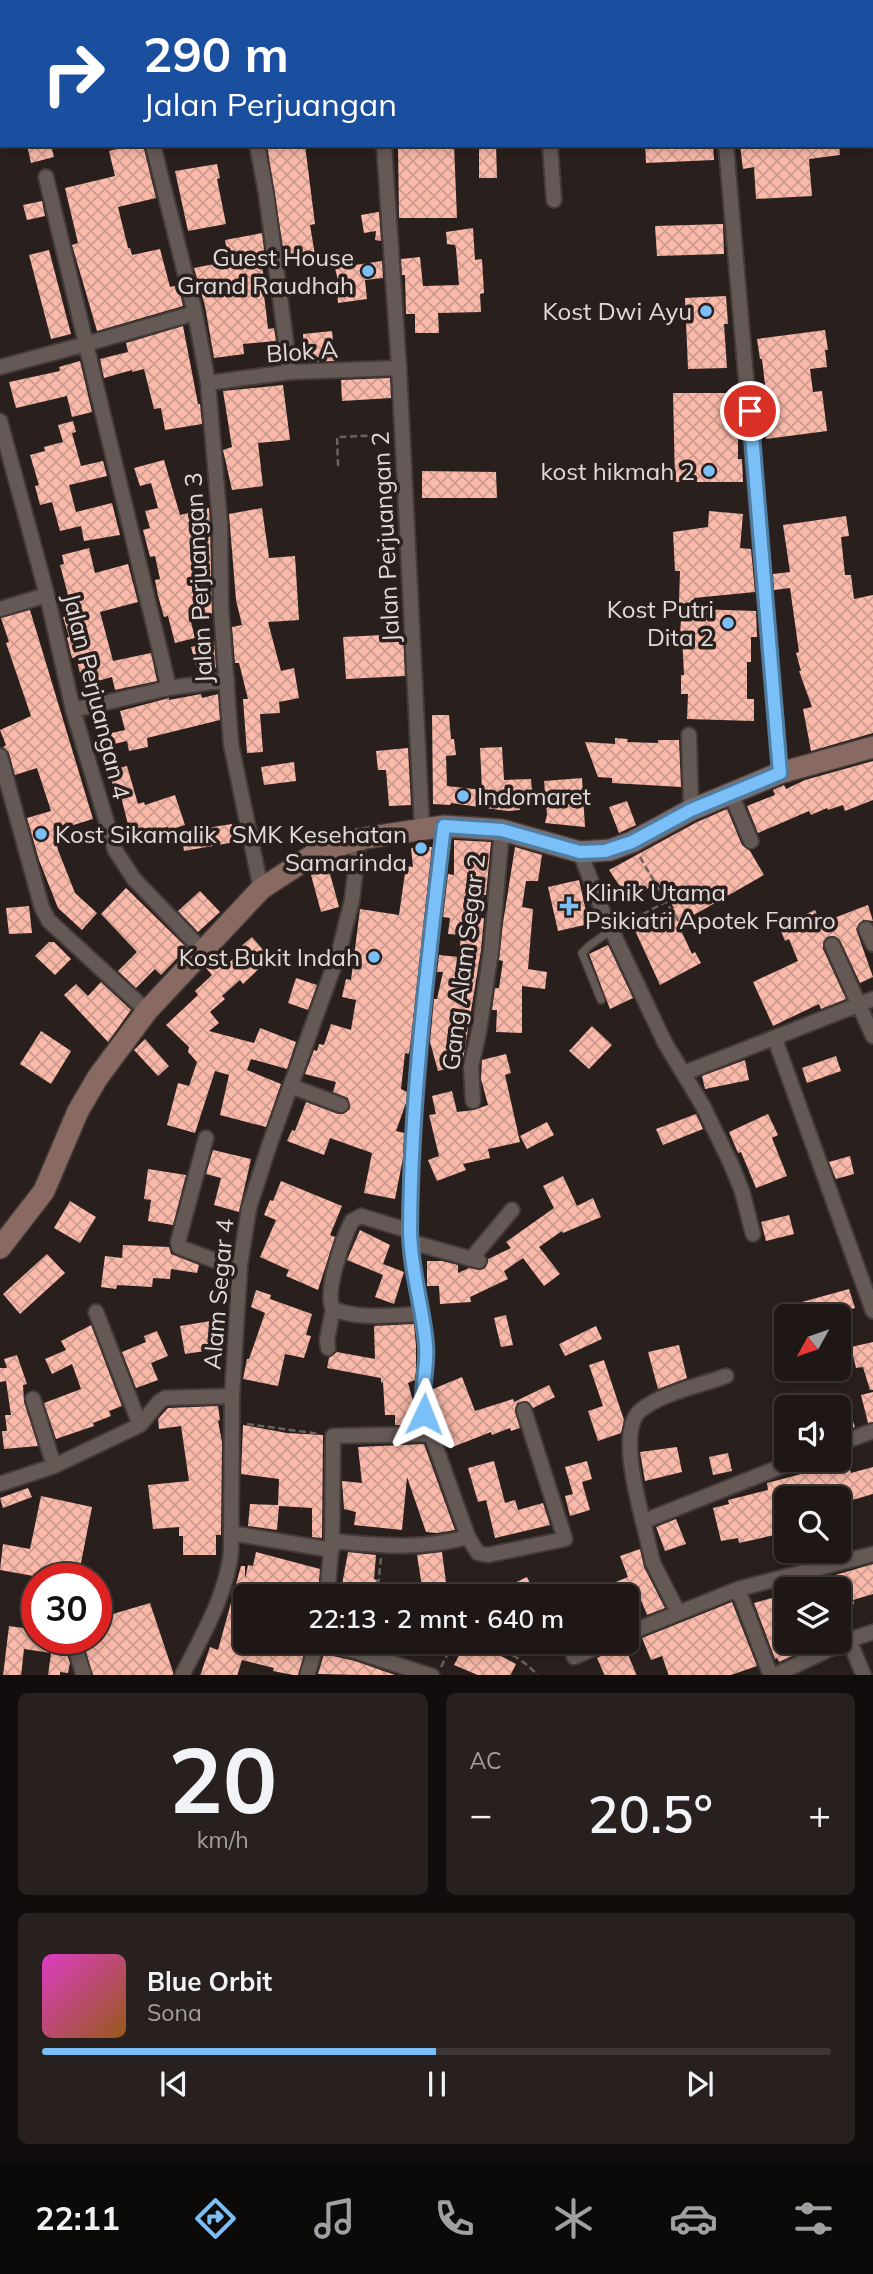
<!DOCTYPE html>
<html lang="id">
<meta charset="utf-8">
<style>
body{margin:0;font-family:Mulish,sans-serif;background:#27201f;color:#f1f3f6;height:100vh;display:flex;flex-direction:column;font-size:26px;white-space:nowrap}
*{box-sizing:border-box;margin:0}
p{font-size:23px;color:#a19fa1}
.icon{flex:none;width:38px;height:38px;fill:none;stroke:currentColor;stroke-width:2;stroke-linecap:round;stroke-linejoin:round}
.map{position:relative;height:1675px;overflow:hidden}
.side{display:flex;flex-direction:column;gap:18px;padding:18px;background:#110d0c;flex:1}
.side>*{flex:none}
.top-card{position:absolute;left:0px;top:0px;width:873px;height:147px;box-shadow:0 4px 10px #0003,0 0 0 2px #3c3635;background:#1a4fa0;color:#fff;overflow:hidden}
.needle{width:46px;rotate:230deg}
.fabs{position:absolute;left:774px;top:1304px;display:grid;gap:14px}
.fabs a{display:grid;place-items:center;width:77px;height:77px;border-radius:10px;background:#1f1716;box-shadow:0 4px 10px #0003,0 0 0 2px #3c3635;font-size:35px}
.speed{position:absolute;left:21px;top:1563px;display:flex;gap:14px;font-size:35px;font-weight:700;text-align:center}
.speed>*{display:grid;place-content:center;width:91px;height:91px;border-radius:50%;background:#1f1716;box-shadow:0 4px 10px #0003,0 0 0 2px #3c3635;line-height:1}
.speed .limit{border:10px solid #d22;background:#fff;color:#111}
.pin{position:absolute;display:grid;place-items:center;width:60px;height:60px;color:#fff;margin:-30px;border:4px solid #fff;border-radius:50%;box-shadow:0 2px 7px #0007}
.me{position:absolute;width:77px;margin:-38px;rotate:2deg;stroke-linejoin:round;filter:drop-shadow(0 0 5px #0008)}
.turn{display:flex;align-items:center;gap:24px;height:147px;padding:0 28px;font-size:32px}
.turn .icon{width:91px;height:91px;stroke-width:2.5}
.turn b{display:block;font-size:49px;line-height:60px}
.big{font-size:52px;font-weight:600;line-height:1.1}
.side .tile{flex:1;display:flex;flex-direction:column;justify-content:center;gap:10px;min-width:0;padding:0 24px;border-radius:10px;background:#27201f}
.side .dial{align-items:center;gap:0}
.dial b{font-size:91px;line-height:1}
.song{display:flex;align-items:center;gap:21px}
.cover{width:84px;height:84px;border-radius:10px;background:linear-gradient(135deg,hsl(310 70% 55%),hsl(30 70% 35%))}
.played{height:7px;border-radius:4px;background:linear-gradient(90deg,#7abff8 50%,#3c3635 50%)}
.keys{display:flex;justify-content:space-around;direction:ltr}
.heat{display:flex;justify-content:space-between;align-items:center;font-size:38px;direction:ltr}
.side .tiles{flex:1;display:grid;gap:18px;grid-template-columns:1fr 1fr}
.tile:last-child{grid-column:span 2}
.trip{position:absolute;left:233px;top:1584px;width:406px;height:70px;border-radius:10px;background:#1f1716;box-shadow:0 4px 10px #0003,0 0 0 2px #3c3635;font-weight:600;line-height:70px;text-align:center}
.tab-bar{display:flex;height:112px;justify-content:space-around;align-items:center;background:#0c0909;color:#a19fa1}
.tab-bar .icon{width:49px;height:49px}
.tab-bar .on{color:#7abff8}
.tab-bar b{font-size:32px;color:#f1f3f6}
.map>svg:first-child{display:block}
.building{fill:url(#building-cross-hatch)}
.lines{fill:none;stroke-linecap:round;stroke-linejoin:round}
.lane-casing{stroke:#443b39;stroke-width:10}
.street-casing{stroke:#443b39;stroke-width:18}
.secondary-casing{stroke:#443b39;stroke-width:24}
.path{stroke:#6b6260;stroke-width:2.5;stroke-dasharray:7 3.5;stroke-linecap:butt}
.lane{stroke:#655956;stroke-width:7}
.street{stroke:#655956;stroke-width:14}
.secondary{stroke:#896a62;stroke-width:21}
.route-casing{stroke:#4f7ca1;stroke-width:18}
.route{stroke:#7abff8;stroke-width:12}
.poi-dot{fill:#7abff8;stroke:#291f1d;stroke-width:2.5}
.labels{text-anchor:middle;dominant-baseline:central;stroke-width:7;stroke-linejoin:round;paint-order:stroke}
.poi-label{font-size:24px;fill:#e1dad8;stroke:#291f1d;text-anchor:end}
.street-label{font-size:24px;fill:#e1dad8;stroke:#291f1d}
</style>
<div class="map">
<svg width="873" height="1676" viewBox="0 0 873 1676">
<defs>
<pattern id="building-cross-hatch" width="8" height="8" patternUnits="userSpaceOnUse" patternTransform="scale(1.75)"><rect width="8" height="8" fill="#fab9a9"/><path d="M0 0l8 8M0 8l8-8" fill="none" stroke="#cc9b8f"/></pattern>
</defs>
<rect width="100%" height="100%" fill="#291f1d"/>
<path class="building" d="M27 145H51L54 157 31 163Z
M133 145H143L156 198 118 207 128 248H130L132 255 160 249 170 287 178 285 183 306 97 331 72 245 78 243 65 188 115 176 109 151Z
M267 145H305L315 224 310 225 315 255 285 260Z
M398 145H454L457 218H399Z
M479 145H496L497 178H479Z
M645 145H713L714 160 646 163Z
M740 145H801V147L839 145 840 155 809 159 812 196 756 199 754 167 743 169Z
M217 164 220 178 217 179 226 224 188 231 175 171Z
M42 201 45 216 27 220 23 205Z
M378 212H379L381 241 375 240 376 231 364 233 361 215Z
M723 224 724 254 657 256 655 226Z
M473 228 475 260 482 259 484 293 480 294 481 312 438 313 439 333H415V314H406L405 275H402L401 259 420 257 423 286 459 285 456 249 455 245 447 244 446 232Z
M262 233 266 266 262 267 266 287 263 288 266 311 268 329 274 328 276 341 243 344 244 354 214 358 205 306 194 268 229 261 225 240Z
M49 250 71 334 51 339 29 255Z
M382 261 383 278 365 280 367 299 338 303 337 290 340 289 335 268Z
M726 296 728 324H724L727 368 688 369 685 298Z
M183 326 198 404H200L202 424 165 430 161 408 154 409 144 369 132 372V370L104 378 100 359 128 352 126 343Z
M825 330 828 350H825L827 367 810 369 813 392 822 391 827 431 766 439 764 420 769 419 762 359H760L757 339Z
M332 331 335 361 305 362 303 334Z
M80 361 92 412 72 417 67 396 16 408 9 382 60 371 59 367Z
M390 378 391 398 342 401 341 380Z
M283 385 290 440 258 443 263 486 232 490 223 450 232 447 223 391Z
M673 393H735V422H738V459H742L743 482H675Z
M73 421 76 432 72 433 81 466 103 461 107 476 69 485 76 512 112 503 120 535 84 541 81 526 60 531 52 502 40 505 35 486 39 485 30 455 45 451 44 447 63 442 58 425Z
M164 460 180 515 209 508 210 525 212 617 191 622 195 638 175 643 168 616 164 617 158 596 155 580 160 579 155 556 150 557 143 530 150 528 145 511 158 508 151 483 140 486 134 468Z
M422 471 496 472 497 498H422Z
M262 508 269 558 295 556 299 620 268 622 281 671 294 668 299 698 279 702 280 713 260 714 263 752 247 753 243 699H248L239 663H235L232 627 242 625 236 600 229 514Z
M709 511 743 514 740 548 751 549 755 592 694 598 695 609 756 611 757 637H751V662H747V699H754V721L687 719 688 694H681V675H684L682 636H680L682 603H679L680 571H675L673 532 708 527Z
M846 516 849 536 841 537 845 575H851L854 599 873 595V733L811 751 803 709 812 707 799 671H801L796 653 799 652 790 588 774 590 773 574 790 572 783 525Z
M89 548 95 573 128 564 138 602 100 612 113 661 151 653 157 681 115 690 112 677 83 685 76 657 72 658 67 638 69 637 63 617 73 614 60 565 64 564 62 555Z
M30 610 93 819 54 831 58 850 75 893 97 913 82 930 58 908 39 860 27 818 51 811 37 768 15 775 9 753 3 747 6 745 0 730 31 716 6 643 9 642 1 618Z
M403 634 405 676 346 679 343 637Z
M214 641 216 668 198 673 191 647Z
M201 694 202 698 218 694 220 720 147 738 148 747 129 751 127 741 101 747 98 736 125 730 120 711 169 698V700Z
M432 715H449L451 739H454L456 755 446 756 447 786 482 790 480 748 502 747 504 780 531 779 532 791 518 792 520 810 507 811 451 803 450 805 433 804Z
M615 738 628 739 627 742 658 743V740H679L681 787 612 783V778L598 777 585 742 615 744Z
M408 748 411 805 389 806 386 770H378L376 751Z
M873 761V800L845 811 843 805 828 810 827 808 811 815 809 811 758 833 747 806 775 795 773 790 784 785 786 789 805 780Z
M294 762 296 781 264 785 261 767Z
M127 766 138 804 144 802 145 805 175 795 185 825 169 830 168 827 131 836 121 797 116 798 109 770Z
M582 778 585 827 545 823 547 815 544 781Z
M627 801 636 825 619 833 609 807Z
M727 809 742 845 750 851 764 875 678 924 692 954 695 952 701 963 660 985 633 926 674 908 658 882 629 900 609 870 697 822Z
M232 824 235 842 184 851 181 832Z
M454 840 491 842 486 895H483L480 918H484L481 950 462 1066 438 1071 430 1042 434 999H437L443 972H437L439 955 459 957 461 935 448 934 450 918 443 917 448 874 454 875Z
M432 847 410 1047 409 1054 405 1053 401 1089 407 1092 406 1103 396 1131 404 1133 403 1158 395 1199 364 1193 372 1153 330 1138 324 1155 287 1141 292 1130 295 1131 306 1102 338 1114H343L350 1109 348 1098 333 1092 336 1082 305 1074 314 1050 317 1051 319 1044 324 1045 331 1024 351 1030 356 1000 342 997 346 979 351 980 360 909 399 915 406 866 413 867 411 848Z
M515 847 542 855 538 881H526L522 907 533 909 528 969 547 972 545 989 522 986V1033L496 1032 497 1010H492L495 988H499L503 961 499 960 503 923Z
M329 870 339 907 321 912 311 875Z
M579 880 589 924 558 931 548 887Z
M126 888 187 948 161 975 155 969 136 988 118 971 137 952 101 914Z
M200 891 220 912 198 932 178 911Z
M868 905 873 921 863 920 856 929 873 977 860 983 840 940 834 936 827 937 823 943V949L846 999 821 1009 819 1004 773 1026 753 982 798 961 789 939 785 941 779 926 815 910 821 923Z
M29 906 32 933 9 934 6 908Z
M252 937 270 958 243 984 240 980 222 996 225 999 210 1012 219 1023 209 1031 254 1043 260 1028 296 1042 287 1069 251 1059 247 1070 281 1084 266 1127 220 1115 229 1075 215 1071 195 1133 167 1125 178 1083 189 1086 197 1062 188 1052 189 1047 166 1025 198 995 195 991 212 975 206 968 217 959 224 967 243 950 240 947Z
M49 942H54L71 959 55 975 35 956Z
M608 945 633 998 610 1009 589 954Z
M296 978 317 985 308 1010 288 1003Z
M101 982 131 1010 108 1042 64 995 76 984 88 996Z
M592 1026 612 1045 589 1069 569 1051Z
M41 1031 71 1051 51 1084 20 1064Z
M145 1039 169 1066 158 1076 134 1050Z
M506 1054 511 1073 505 1075 520 1142 488 1149 490 1158 463 1164 466 1170 437 1181 428 1160 439 1156 429 1115 436 1114 432 1096 452 1091 457 1112 474 1110 488 1105 481 1079 482 1060Z
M836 1056 841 1071 807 1083 802 1068Z
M745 1060 749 1080 705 1089 702 1076Z
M696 1114 703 1129 663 1145 656 1129Z
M768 1114 778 1135 772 1138 787 1176 756 1188 741 1152 738 1153 729 1132Z
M547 1122 554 1135 527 1149 520 1136Z
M213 1150 251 1159 239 1212 214 1205 221 1178 206 1174Z
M850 1156 854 1174 836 1179 829 1162Z
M148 1169 186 1175 173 1225 148 1221 151 1200 144 1199Z
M563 1176 577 1206 593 1198 601 1217 563 1233 562 1231 539 1247 560 1274 544 1286 523 1258 504 1271 508 1279 470 1297 471 1302 440 1304 439 1286H427V1261H442L458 1265V1273L469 1268 481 1270 485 1268 488 1259 511 1248 506 1242 554 1208 543 1186Z
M281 1181 342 1206 330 1235 335 1237 318 1290 286 1276 289 1270 260 1257 276 1220 264 1215 270 1200 273 1201Z
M70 1201 96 1217 80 1243 54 1228Z
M789 1215 794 1234 766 1241 761 1222Z
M360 1230 390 1245 383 1264 404 1272 394 1304 375 1297 383 1275 347 1260Z
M123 1245 169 1247 171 1254 199 1265 197 1273 171 1269 170 1279 153 1278 152 1287 117 1285 116 1289 101 1287 105 1256 122 1258Z
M47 1254 65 1273 20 1314 3 1294Z
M849 1289 855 1308 827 1316H806L802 1302Z
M256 1290 271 1295 270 1299 312 1314 306 1335 311 1336 304 1358 285 1354 278 1386 243 1379 247 1359H249L265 1313 251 1307Z
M506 1315 513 1345 501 1347 494 1318Z
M223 1319 225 1348 185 1354 180 1326Z
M414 1324 416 1346V1370L415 1380 408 1383 413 1401 415 1425H395V1415H385L383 1382 381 1383V1378L327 1368 329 1358 337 1352 375 1359 374 1326Z
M91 1325 122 1406 109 1411 111 1416 93 1423 94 1426 56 1439 44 1403 81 1389 72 1364 52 1374 45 1359 66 1350 61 1341Z
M596 1326 602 1339 565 1356 559 1344Z
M157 1331 168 1356 151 1363 158 1380 136 1388 122 1352 146 1342 144 1336Z
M873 1342V1390H870L863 1367 856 1368 851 1347Z
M679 1345 687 1378 658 1389 648 1352Z
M17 1355 27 1384 23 1385 24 1402 38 1446 4 1449 2 1431H7L5 1415H11L6 1381 0 1382V1368H7L4 1359Z
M604 1360 624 1420 621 1433 598 1441 588 1411 603 1406 589 1365Z
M462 1377 475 1411 513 1399 514 1402 549 1385 555 1397 533 1408 527 1401 517 1403 515 1412 520 1428 511 1431 510 1428 492 1435 491 1432 450 1448 433 1407V1389Z
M873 1392V1422L868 1423 861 1395Z
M218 1406 220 1420 218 1421 222 1442 221 1535H216V1555H183V1536H179V1527L153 1529 148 1485 189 1481 181 1426 159 1429 158 1419 168 1408Z
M849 1410 855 1427 838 1434V1414Z
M243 1425 287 1433 323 1435 322 1538 312 1537V1508L279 1506 277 1530 248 1526 250 1504 278 1505 279 1479 241 1474Z
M424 1444 455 1530 437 1533 426 1532 407 1477 402 1530 354 1525 356 1512 344 1509 342 1481 362 1483 358 1447Z
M677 1447 682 1472 645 1481 640 1452Z
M845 1452 851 1473 873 1467V1494L842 1503 841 1498H786V1514L775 1516 779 1534 739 1543 738 1538 721 1541 713 1508 729 1504 728 1500 768 1490 767 1483 813 1471 811 1465 838 1460V1453Z
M728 1453 732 1471 713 1475 709 1457Z
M494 1461 505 1503 515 1500 518 1510 543 1503 550 1525 495 1538 486 1500 478 1502 468 1468Z
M587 1461 592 1479 582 1482 590 1510 570 1516 565 1496 573 1494 565 1467Z
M28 1488 32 1497 3 1508 0 1498Z
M41 1496 92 1507 78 1578H45L0 1570 3 1544 30 1549Z
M676 1519 686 1544 665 1551 656 1527Z
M640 1549 644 1567 665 1608 647 1615 641 1600 626 1606V1596H581L628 1577 620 1556Z
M256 1552 320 1569 318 1591 309 1589 307 1596H245V1642L307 1643 298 1676 273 1671 274 1668 242 1660 237 1676H200L210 1647 218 1650 241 1566H245V1579L248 1565 253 1566Z
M348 1552 376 1555 374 1579 377 1580 373 1596H340Z
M442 1552 447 1590 423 1593 417 1555Z
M873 1564V1594L853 1600 854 1604 838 1608V1589H802V1587L825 1578Z
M527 1577 536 1596H486Z
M786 1594V1642H804L807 1649 779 1662 777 1658 775 1659 754 1603Z
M732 1602 757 1666 728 1676H669L662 1656 651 1660 642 1638Z
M150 1603 173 1672V1676H93L82 1638H96V1619Z
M9 1626 37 1630V1638H48V1641L63 1643 70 1663 68 1673 60 1672V1676H48L51 1653 24 1649 21 1676H3Z
M368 1642H437L431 1656 405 1645 400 1656 367 1645Z
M466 1642H474L516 1664 510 1676H480L454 1665Z
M624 1645 637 1676H605L597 1658Z
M324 1654 355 1661 398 1676 318 1674Z"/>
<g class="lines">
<defs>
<path id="lane" d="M601 1000 582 953 589 946 611 930"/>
<path id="street" d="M541 0V2
M716 0V2
M153 145 195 313 208 383 220 524 221 607 231 744 261 889
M257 145 266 193 290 372
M384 145 399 368 422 828
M550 145 554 200
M726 145 780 773
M0 367 86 344 46 177
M208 383 290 372 399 368
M0 421 47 595 73 710 115 850 134 879 204 952
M0 609 47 595
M169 688 86 344 195 313
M73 710 169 688 227 680
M689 735 691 810
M0 756 42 908 49 921 147 1011
M731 794 751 841
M444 826C428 960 412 1094 410 1229 409 1268 423 1307 426 1345 428 1369 420 1391 424 1414L468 1537 478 1553 488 1555 565 1539 524 1410
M580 852 602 910 665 1043 703 1106 731 1164 742 1191 753 1234
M866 929 873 944
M832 945 873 1036
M775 1039 873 1311
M684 1073 873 999
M291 1086 341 1105
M473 1101 471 1067 479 1031 491 951 502 830
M206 1138 178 1242 179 1247 219 1262 240 1265
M411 1242 479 1261
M471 1259 512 1210
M333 1309C360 1320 394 1315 422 1314
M96 1312 140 1425
M328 1348 327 1340 333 1309C324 1293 343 1238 352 1221L361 1216 410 1231
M33 1399 54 1466
M838 1444 873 1431
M0 1484 54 1466 140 1425 159 1402 165 1398 232 1396
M644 1521 798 1460
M231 1533 332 1550
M332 1541C382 1546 418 1550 468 1537
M738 1589 771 1676
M327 1596 332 1541 333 1436 430 1434
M678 1612 653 1563 650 1551C644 1520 614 1431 641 1410 664 1392 699 1386 726 1376
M626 1634 738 1589 873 1554
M72 1638 84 1676
M849 1640 864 1676
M317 1642 358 1652 432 1676
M574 1657 609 1642
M182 1676C202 1635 226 1597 231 1552L232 1396 240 1265 249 1208 270 1143 339 952 352 900 359 839
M307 1676 317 1642
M773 1676 849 1640 873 1632"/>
<path id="secondary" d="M0 1248 44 1191 78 1111 98 1077 147 1011 261 889 313 855 359 839 444 826 502 830 580 852 610 850 632 842 691 810 780 773 873 747"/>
</defs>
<use href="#lane" class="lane-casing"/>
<use href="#street" class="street-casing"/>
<use href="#secondary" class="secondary-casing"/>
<path class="path" d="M338 466 337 437 389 435
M640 857 666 902
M624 924 666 902 683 928
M247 1424 320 1434
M377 1596 381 1558
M484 1642C504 1650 524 1659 538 1676
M441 1667 454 1642"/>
<use href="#lane" class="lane"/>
<use href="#street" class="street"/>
<use href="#secondary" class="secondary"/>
</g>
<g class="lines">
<defs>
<path id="route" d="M424 1414C420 1391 428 1368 426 1345 423 1307 410 1268 410 1229 411 1094 428 960 444 826L502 830 580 852 605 851 632 842 691 810 780 773 750 411"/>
</defs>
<use href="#route" class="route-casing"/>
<use href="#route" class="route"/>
</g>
<g class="poi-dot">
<circle cx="368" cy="271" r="7"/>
<circle cx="706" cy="311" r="7"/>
<circle cx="709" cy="471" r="7"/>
<circle cx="728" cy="623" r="7"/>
<circle cx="463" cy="796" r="7"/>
<circle cx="41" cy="834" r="7"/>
<circle cx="421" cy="848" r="7"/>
<path d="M565.5 895.5h7v7h7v7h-7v7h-7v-7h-7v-7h7z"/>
<circle cx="374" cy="957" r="7"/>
</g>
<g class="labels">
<g class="poi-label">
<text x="354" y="257">Guest House<tspan x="354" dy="28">Grand Raudhah</tspan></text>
<text x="692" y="311">Kost Dwi Ayu</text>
<text x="695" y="471">kost hikmah 2</text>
<text x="714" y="609">Kost Putri<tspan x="714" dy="28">Dita 2</tspan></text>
<text x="477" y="796" text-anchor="start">Indomaret</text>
<text x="55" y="834" text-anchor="start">Kost Sikamalik</text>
<text x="407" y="834">SMK Kesehatan<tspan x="407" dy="28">Samarinda</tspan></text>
<text x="585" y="892" text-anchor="start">Klinik Utama<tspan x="585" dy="28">Psikiatri Apotek Famro</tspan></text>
<text x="360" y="957">Kost Bukit Indah</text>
</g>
<g class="street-label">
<text transform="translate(302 351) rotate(-4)">Blok A</text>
<text transform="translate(385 537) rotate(-93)">Jalan Perjuangan 2</text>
<text transform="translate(198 578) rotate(-93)">Jalan Perjuangan 3</text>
<text transform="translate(97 696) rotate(76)">Jalan Perjuangan 4</text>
<text transform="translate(463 962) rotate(-83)">Gang Alam Segar 2</text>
<text transform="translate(218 1294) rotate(-85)">Alam Segar 4</text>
</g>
</g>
</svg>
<div class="fabs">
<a><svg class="needle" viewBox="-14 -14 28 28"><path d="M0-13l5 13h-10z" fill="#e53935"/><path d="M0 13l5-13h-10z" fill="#a19fa1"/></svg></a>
<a><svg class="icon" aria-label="sound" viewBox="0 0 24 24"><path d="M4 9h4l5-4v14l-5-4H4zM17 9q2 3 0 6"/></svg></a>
<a><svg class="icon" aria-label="search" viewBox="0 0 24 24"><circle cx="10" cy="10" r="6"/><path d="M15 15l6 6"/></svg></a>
<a><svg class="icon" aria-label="layers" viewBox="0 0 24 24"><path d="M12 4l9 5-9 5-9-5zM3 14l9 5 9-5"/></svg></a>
</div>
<div class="speed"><div class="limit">30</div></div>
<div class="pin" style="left:750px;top:411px;background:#d93025"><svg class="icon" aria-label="arrive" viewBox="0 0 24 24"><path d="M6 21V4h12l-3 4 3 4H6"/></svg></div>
<svg class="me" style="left:424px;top:1414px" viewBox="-20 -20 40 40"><path d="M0-17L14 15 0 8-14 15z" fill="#7abff8" stroke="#fff" stroke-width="4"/></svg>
<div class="trip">22:13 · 2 mnt · 640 m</div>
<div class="top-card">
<div class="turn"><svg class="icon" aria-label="right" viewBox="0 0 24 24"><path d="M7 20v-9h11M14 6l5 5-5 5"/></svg><div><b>290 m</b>Jalan Perjuangan</div></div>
</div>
</div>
<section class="side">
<div class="tiles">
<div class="tile dial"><b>20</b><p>km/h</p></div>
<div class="tile"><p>AC</p>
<div class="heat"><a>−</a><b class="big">20.5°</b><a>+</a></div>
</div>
<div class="tile">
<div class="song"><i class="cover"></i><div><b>Blue Orbit</b><p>Sona</p></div></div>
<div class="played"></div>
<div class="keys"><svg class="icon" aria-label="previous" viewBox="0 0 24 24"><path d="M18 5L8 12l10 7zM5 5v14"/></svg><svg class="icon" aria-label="pause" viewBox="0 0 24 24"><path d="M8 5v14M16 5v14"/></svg><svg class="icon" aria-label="next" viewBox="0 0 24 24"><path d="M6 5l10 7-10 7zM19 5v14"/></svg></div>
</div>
</div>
</section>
<nav class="tab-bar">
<b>22:11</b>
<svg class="icon on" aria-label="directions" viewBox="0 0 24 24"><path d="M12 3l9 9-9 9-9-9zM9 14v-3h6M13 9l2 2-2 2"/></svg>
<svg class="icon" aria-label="music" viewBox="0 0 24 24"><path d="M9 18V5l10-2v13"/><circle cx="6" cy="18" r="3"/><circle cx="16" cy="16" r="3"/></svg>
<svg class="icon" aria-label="phone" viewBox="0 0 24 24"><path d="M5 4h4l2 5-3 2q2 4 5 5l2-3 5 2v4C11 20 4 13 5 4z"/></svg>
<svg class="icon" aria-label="climate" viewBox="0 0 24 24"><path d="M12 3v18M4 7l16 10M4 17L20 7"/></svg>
<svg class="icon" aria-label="car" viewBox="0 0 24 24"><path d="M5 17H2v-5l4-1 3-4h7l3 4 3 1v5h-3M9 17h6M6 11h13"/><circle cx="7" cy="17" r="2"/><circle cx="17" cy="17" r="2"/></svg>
<svg class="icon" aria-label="filters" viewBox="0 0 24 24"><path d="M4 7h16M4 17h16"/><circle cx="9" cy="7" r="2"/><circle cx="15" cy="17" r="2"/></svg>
</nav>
